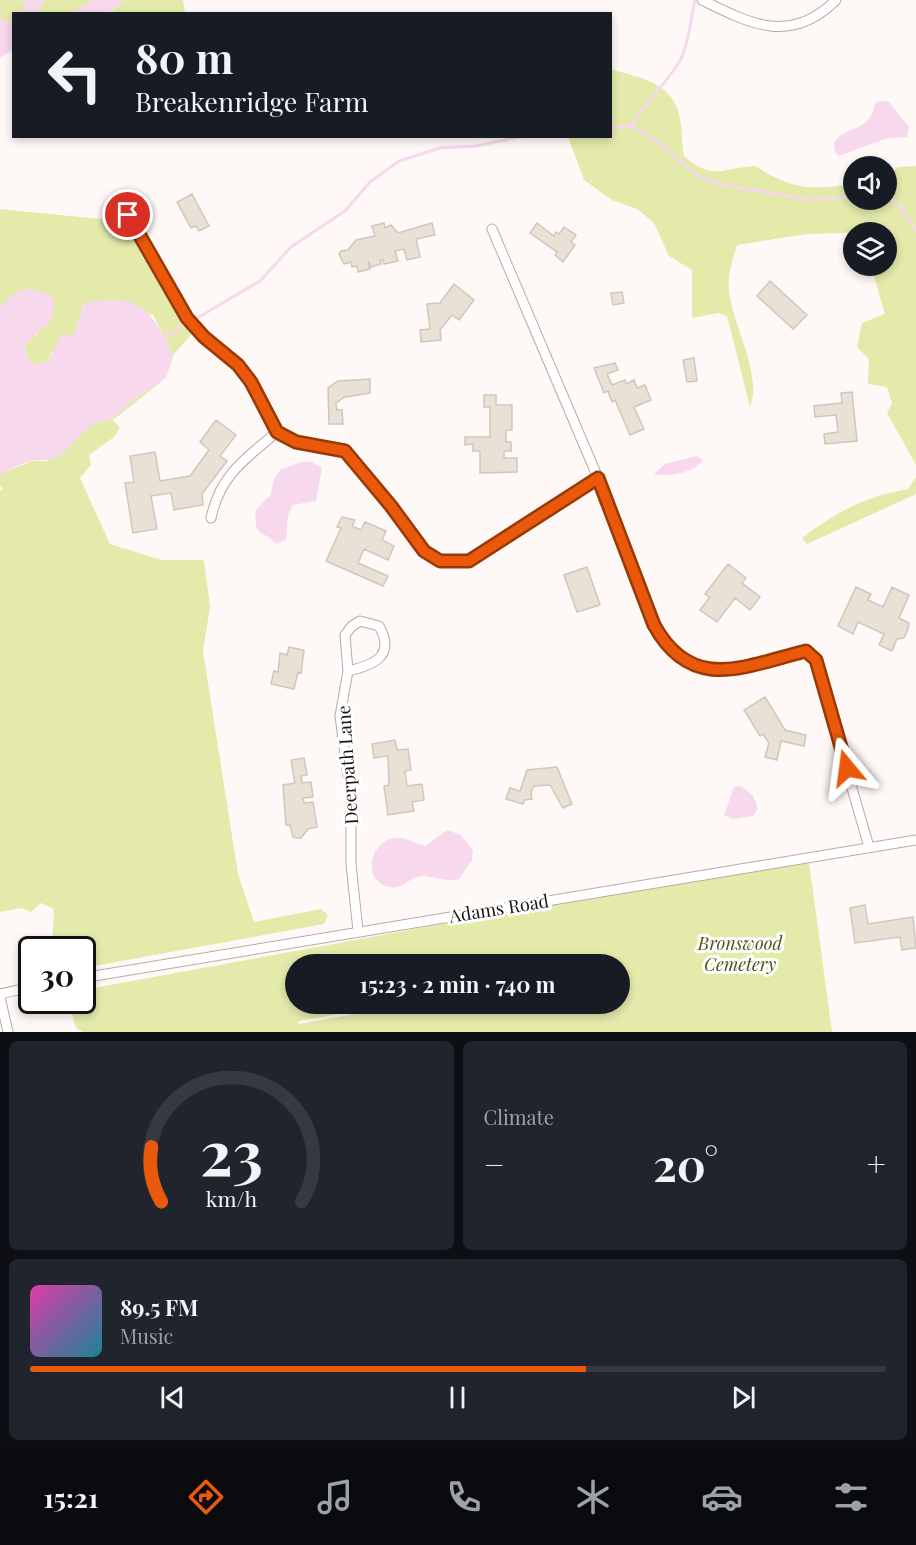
<!DOCTYPE html>
<meta charset="utf-8">
<style>
body{margin:0;font-family:"Playfair Display",serif;background:#20242c;color:#f1f3f6;height:100vh;display:flex;flex-direction:column;font-size:22px;white-space:nowrap}
*{box-sizing:border-box;margin:0}
p{font-size:20px;color:#9ea1a6}
.icon{flex:none;width:33px;height:33px;fill:none;stroke:currentColor;stroke-width:2;stroke-linecap:round;stroke-linejoin:round}
.map{position:relative;height:1032px;overflow:hidden}
.drawer{display:flex;flex-direction:column;gap:9px;padding:9px;background:#0d0f14;flex:1}
.drawer>*{flex:none}
.guide{position:absolute;left:12px;top:12px;width:600px;height:126px;border-radius:0px;box-shadow:0 3px 9px #0003;background:#171b24;color:#f1f3f6;overflow:hidden}
.tools{position:absolute;left:843px;top:156px;display:grid;gap:12px}
.tools a{display:grid;place-items:center;width:54px;height:54px;border-radius:50%;background:#171b24;box-shadow:0 3px 9px #0003;font-size:30px}
.speed{position:absolute;left:18px;top:936px;display:flex;gap:12px;font-size:30px;font-weight:700;text-align:center}
.speed>*{display:grid;place-content:center;width:78px;height:78px;border-radius:50%;background:#171b24;box-shadow:0 3px 9px #0003;line-height:1}
.speed .limit{border:3px solid #111;border-radius:9px;background:#fff;color:#111}
.pin{position:absolute;display:grid;place-items:center;width:51px;height:51px;color:#fff;margin:-26px;border:3px solid #fff;border-radius:50%;box-shadow:0 2px 6px #0007}
.me{position:absolute;width:66px;margin:-33px;rotate:344deg;stroke-linejoin:round;filter:drop-shadow(0 0 4px #0008)}
.turn{display:flex;align-items:center;gap:21px;height:126px;padding:0 24px;font-size:27px}
.turn .icon{width:78px;height:78px;stroke-width:2.5}
.turn b{display:block;font-size:42px;line-height:51px}
.big{font-size:45px;font-weight:700;line-height:1.1}
.drawer .tile{flex:1;display:flex;flex-direction:column;justify-content:center;gap:9px;min-width:0;padding:0 21px;border-radius:9px;background:#20242c}
.drawer .dial{align-items:center;gap:0}
.dial svg{height:156px;overflow:visible;fill:none;stroke:#363941;stroke-width:7;stroke-linecap:round;text-anchor:middle}
.dial text{fill:#f1f3f6;stroke:none}
.song{display:flex;align-items:center;gap:18px}
.cover{width:72px;height:72px;border-radius:9px;background:linear-gradient(135deg,hsl(320 70% 55%),hsl(190 70% 35%))}
.played{height:6px;border-radius:3px;background:linear-gradient(90deg,#ea580c 65%,#363941 65%)}
.keys{display:flex;justify-content:space-around;direction:ltr}
.heat{display:flex;justify-content:space-between;align-items:center;font-size:33px;direction:ltr}
.drawer .tiles{flex:1;display:grid;gap:9px;grid-template-columns:1fr 1fr}
.tile:last-child{grid-column:span 2}
.trip{position:absolute;left:285px;top:954px;width:345px;height:60px;border-radius:30px;background:#171b24;box-shadow:0 3px 9px #0003;font-weight:700;line-height:60px;text-align:center}
.tabs{display:flex;height:96px;justify-content:space-around;align-items:center;background:#090b0e;color:#9ea1a6}
.tabs .icon{width:42px;height:42px}
.tabs .selected{color:#ea580c}
.tabs b{font-size:27px;color:#f1f3f6}
.map>svg:first-child{display:block}
.green{fill:#e3eaaa;fill-rule:evenodd}
.water{fill:#f7d8ed}
.lines{fill:none;stroke-linecap:round;stroke-linejoin:round}
.stream{stroke:#f7d8ed;stroke-width:3}
.building{fill:#e9e1d6;stroke:#cfc7bc;stroke-width:1.5}
.street-casing{stroke:#b8aba5;stroke-width:11}
.street{stroke:#fff;stroke-width:9}
.route-casing{stroke:#983908;stroke-width:15}
.route{stroke:#ea580c;stroke-width:10}
.labels{text-anchor:middle;dominant-baseline:central;stroke-width:6;stroke-linejoin:round;paint-order:stroke}
.street-label{font-size:18px;fill:#1a1513;stroke:#fff}
.park-label{font-size:18px;font-style:italic;fill:#505415;stroke:#fff}
</style>
<div class="map">
<svg width="916" height="1032" viewBox="0 0 916 1032">
<rect width="100%" height="100%" fill="#fef9f6"/>
<path class="green" d="M0 0H22L26 7 19 13 14 14 13 19 9 23 0 18Z
M45 0H95L71 12 40 13V5Z
M124 0H183L185 13 108 14Z
M611 69C640 78 673 82 680 118 682 130 682 144 684 156 713 181 721 168 755 166 794 190 809 190 853 184L854 200H886L887 172 899 167 916 166V465L887 413 892 403 887 387 868 384 869 359 857 347 862 323 885 314 871 266H886V232L807 234 737 245C733 259 727 275 729 290 732 325 763 374 750 407L727 316 718 313 692 318V270L669 256 654 223 637 209 612 200 584 180 568 137 610 136Z
M0 209 110 220 128 215 195 330 174 354 166 378 113 420 120 428 114 437 89 455 91 465 80 478 110 544 161 560H204L210 607 203 651 238 874 254 922 321 909 328 915 324 924 83 968 82 950 52 949 54 909 41 903 31 912 22 908 0 912V491L3 488 0 486V474L32 461H45L58 456 91 425 103 420 112 419 137 397 166 378 173 354 153 315 84 303 74 335 52 352 49 361 33 365C22 350 23 342 39 333L3 305 0 308Z
M916 477V494L807 544 802 538C836 512 866 496 908 489Z
M809 862 832 1032H83L76 1028 68 1001 82 1000 83 990 561 902ZM296 964H620V1004H413L298 1024 299 1021 396 1004H296Z"/>
<path class="water" d="M22 0H45L40 5V13L71 12 95 0H124L108 13H19L26 7Z
M0 18 8 23 13 19 14 49 0 58Z
M881 101 889 102 909 127 907 137 888 138 838 156C822 133 860 131 868 120 872 115 874 108 876 102Z
M24 289 37 290 54 298C59 340 7 331 33 365L49 361 61 335H74L84 303C138 291 151 309 173 354L166 378 137 397 112 419C87 420 77 442 59 456 50 462 41 459 31 461 21 463 10 470 0 474V308L12 295Z
M696 456 702 459V462C691 473 669 477 654 474L665 464Z
M301 462H312L322 468 316 501 293 505 288 515 286 540 276 544C264 529 253 539 256 510L271 494 274 479 280 470Z
M741 786 753 796 758 808 753 816 732 819 724 815 734 787Z
M447 830 461 835 473 851 472 860 459 879C447 883 435 876 423 876 410 876 403 890 389 887 361 881 370 842 394 838 405 836 416 844 425 846Z"/>
<g class="lines">
<path class="stream" d="M631 126C644 104 662 88 676 67 689 49 690 21 695 0
M610 128 631 126 654 139 701 178 718 184 811 200 854 196
M886 197 900 206 916 231
M165 337 260 281 291 247 345 211 370 182 399 161 440 148 476 146 524 136"/>
</g>
<path class="building" d="M192 194 209 226 199 231 196 226 191 228 177 202Z
M384 223 385 228 391 225 398 233 432 223 435 235 416 239 420 257 407 260 404 249 395 251 398 261 384 264 383 260H380L381 264 371 267 368 261 370 269 358 272 357 266 352 267 351 262 344 264 339 254 341 251 348 250 356 240 375 236 372 226Z
M537 223 554 236 556 232 559 234 564 227 576 235 571 242 575 245 563 262 555 255 557 252 530 233Z
M770 281 807 315 793 329 757 296Z
M454 284 474 300 459 320 452 315 440 330 441 340 421 342 420 330 430 329 427 304 440 303Z
M622 292 624 303 613 305 611 293Z
M694 358 697 381 687 382 683 360Z
M615 363 618 370 607 374 612 385 625 380 626 384 634 380 637 388 645 385 651 400 634 407 644 429 630 435 615 400 612 402 608 391 604 393 594 368Z
M370 379V393L345 397 336 403 337 410H342L343 424H329L328 388 338 381Z
M852 392 857 441 825 444 824 434 838 432 836 415 815 417 814 406 842 403 841 393Z
M484 395H496V405H512V430H506V442H511V451H504V458H517V472L480 473V451H473V444L465 445V437H490V407H484Z
M216 420 236 435 220 456 227 461 202 494 203 505 174 510 171 493 151 496 157 529 133 533 125 483 134 482 130 456 155 452 160 481 190 476 209 450 200 442Z
M342 517 355 520 352 526 361 530 365 522 386 531 382 540 394 546 388 560 364 549 358 563 388 576 383 586 326 561 341 528 337 527Z
M728 564 746 578 742 583 760 597 750 610 735 598 717 622 700 610 710 597 705 594Z
M587 567 600 605 577 612 564 575Z
M856 587 871 594 868 600 883 607 892 587 909 595 899 618 909 623 908 629 904 638 897 639 892 651 879 645 884 634 858 622 853 634 838 626Z
M289 647 304 650 301 673 298 672 294 689 271 684 274 671 278 672 280 653 287 655Z
M765 697 785 730 806 735 804 746 781 741 777 760 765 757 769 743 763 734 760 736 744 710Z
M395 740 397 750 408 749 411 770 405 771 407 786 422 784 424 800 412 802 414 811 388 815 384 786 389 785 388 756 374 758 372 744Z
M304 758 307 775 301 776 302 783 311 782 313 797 303 798 304 803 313 802 317 827 308 829 301 838H297L293 837 290 825H286L283 785 295 783 291 760Z
M557 767 572 804 563 808 550 785 534 786 531 792 532 799 525 800 523 804 506 799 510 788 520 791 527 770Z
M865 905 868 924 913 917 916 948 902 950 900 937 855 943 850 908Z"/>
<g class="lines">
<defs>
<path id="street" d="M702 0C750 24 791 45 836 0
M119 200 187 318 204 337 238 365 251 382 277 432 296 442 345 451 391 506 424 551 440 561H469L598 478
M492 229 598 478 654 625C692 694 745 667 806 651L815 660 869 847
M211 518C220 475 245 459 277 432
M348 671C374 665 396 656 379 626L360 621 352 626 345 635 348 671 340 716 351 799V864L358 931
M82 978 916 840
M0 994 32 987
M0 997 8 1032"/>
</defs>
<use href="#street" class="street-casing"/>
<use href="#street" class="street"/>
</g>
<g class="lines">
<defs>
<path id="route" d="M128 215 187 318 204 337 238 365 251 382 277 432 296 442 345 451 391 506 424 551 440 561H469L598 478 654 625C692 694 745 666 806 651L816 660 847 768"/>
</defs>
<use href="#route" class="route-casing"/>
<use href="#route" class="route"/>
</g>
<g class="labels">
<g class="street-label">
<text transform="translate(347 765) rotate(-94)">Deerpath Lane</text>
<text transform="translate(499 908) rotate(-9)">Adams Road</text>
</g>
<g class="park-label">
<text x="740" y="943">Bronswood<tspan x="740" dy="21">Cemetery</tspan></text>
</g>
</g>
</svg>
<div class="tools">
<a><svg class="icon" aria-label="sound" viewBox="0 0 24 24"><path d="M4 9h4l5-4v14l-5-4H4zM17 9q2 3 0 6"/></svg></a>
<a><svg class="icon" aria-label="layers" viewBox="0 0 24 24"><path d="M12 4l9 5-9 5-9-5zM3 14l9 5 9-5"/></svg></a>
</div>
<div class="speed"><div class="limit">30</div></div>
<div class="pin" style="left:128px;top:215px;background:#d93025"><svg class="icon" aria-label="arrive" viewBox="0 0 24 24"><path d="M6 21V4h12l-3 4 3 4H6"/></svg></div>
<svg class="me" style="left:847px;top:768px" viewBox="-20 -20 40 40"><path d="M0-17L14 15 0 8-14 15z" fill="#ea580c" stroke="#fff" stroke-width="4"/></svg>
<div class="trip">15:23 · 2 min · 740 m</div>
<div class="guide">
<div class="turn"><svg class="icon" aria-label="left" viewBox="0 0 24 24"><path d="M17 20v-9H6M10 6l-5 5 5 5"/></svg><div><b>80 m</b>Breakenridge Farm</div></div>
</div>
</div>
<section class="drawer">
<div class="tiles">
<div class="tile dial"><svg viewBox="0 0 100 80">
<path d="M14 69A42 42 0 1 1 86 69"/>
<path d="M14 69A42 42 0 0 1 9 41" stroke="#ea580c"/>
<text x="50" y="56" font-size="32" font-weight="700">23</text>
<text x="50" y="72" font-size="11">km/h</text>
</svg></div>
<div class="tile"><p>Climate</p>
<div class="heat"><a>−</a><b class="big">20°</b><a>+</a></div>
</div>
<div class="tile">
<div class="song"><i class="cover"></i><div><b>89.5 FM</b><p>Music</p></div></div>
<div class="played"></div>
<div class="keys"><svg class="icon" aria-label="previous" viewBox="0 0 24 24"><path d="M18 5L8 12l10 7zM5 5v14"/></svg><svg class="icon" aria-label="pause" viewBox="0 0 24 24"><path d="M8 5v14M16 5v14"/></svg><svg class="icon" aria-label="next" viewBox="0 0 24 24"><path d="M6 5l10 7-10 7zM19 5v14"/></svg></div>
</div>
</div>
</section>
<nav class="tabs">
<b>15:21</b>
<svg class="icon selected" aria-label="directions" viewBox="0 0 24 24"><path d="M12 3l9 9-9 9-9-9zM9 14v-3h6M13 9l2 2-2 2"/></svg>
<svg class="icon" aria-label="music" viewBox="0 0 24 24"><path d="M9 18V5l10-2v13"/><circle cx="6" cy="18" r="3"/><circle cx="16" cy="16" r="3"/></svg>
<svg class="icon" aria-label="phone" viewBox="0 0 24 24"><path d="M5 4h4l2 5-3 2q2 4 5 5l2-3 5 2v4C11 20 4 13 5 4z"/></svg>
<svg class="icon" aria-label="climate" viewBox="0 0 24 24"><path d="M12 3v18M4 7l16 10M4 17L20 7"/></svg>
<svg class="icon" aria-label="car" viewBox="0 0 24 24"><path d="M5 17H2v-5l4-1 3-4h7l3 4 3 1v5h-3M9 17h6M6 11h13"/><circle cx="7" cy="17" r="2"/><circle cx="17" cy="17" r="2"/></svg>
<svg class="icon" aria-label="filters" viewBox="0 0 24 24"><path d="M4 7h16M4 17h16"/><circle cx="9" cy="7" r="2"/><circle cx="15" cy="17" r="2"/></svg>
</nav>
